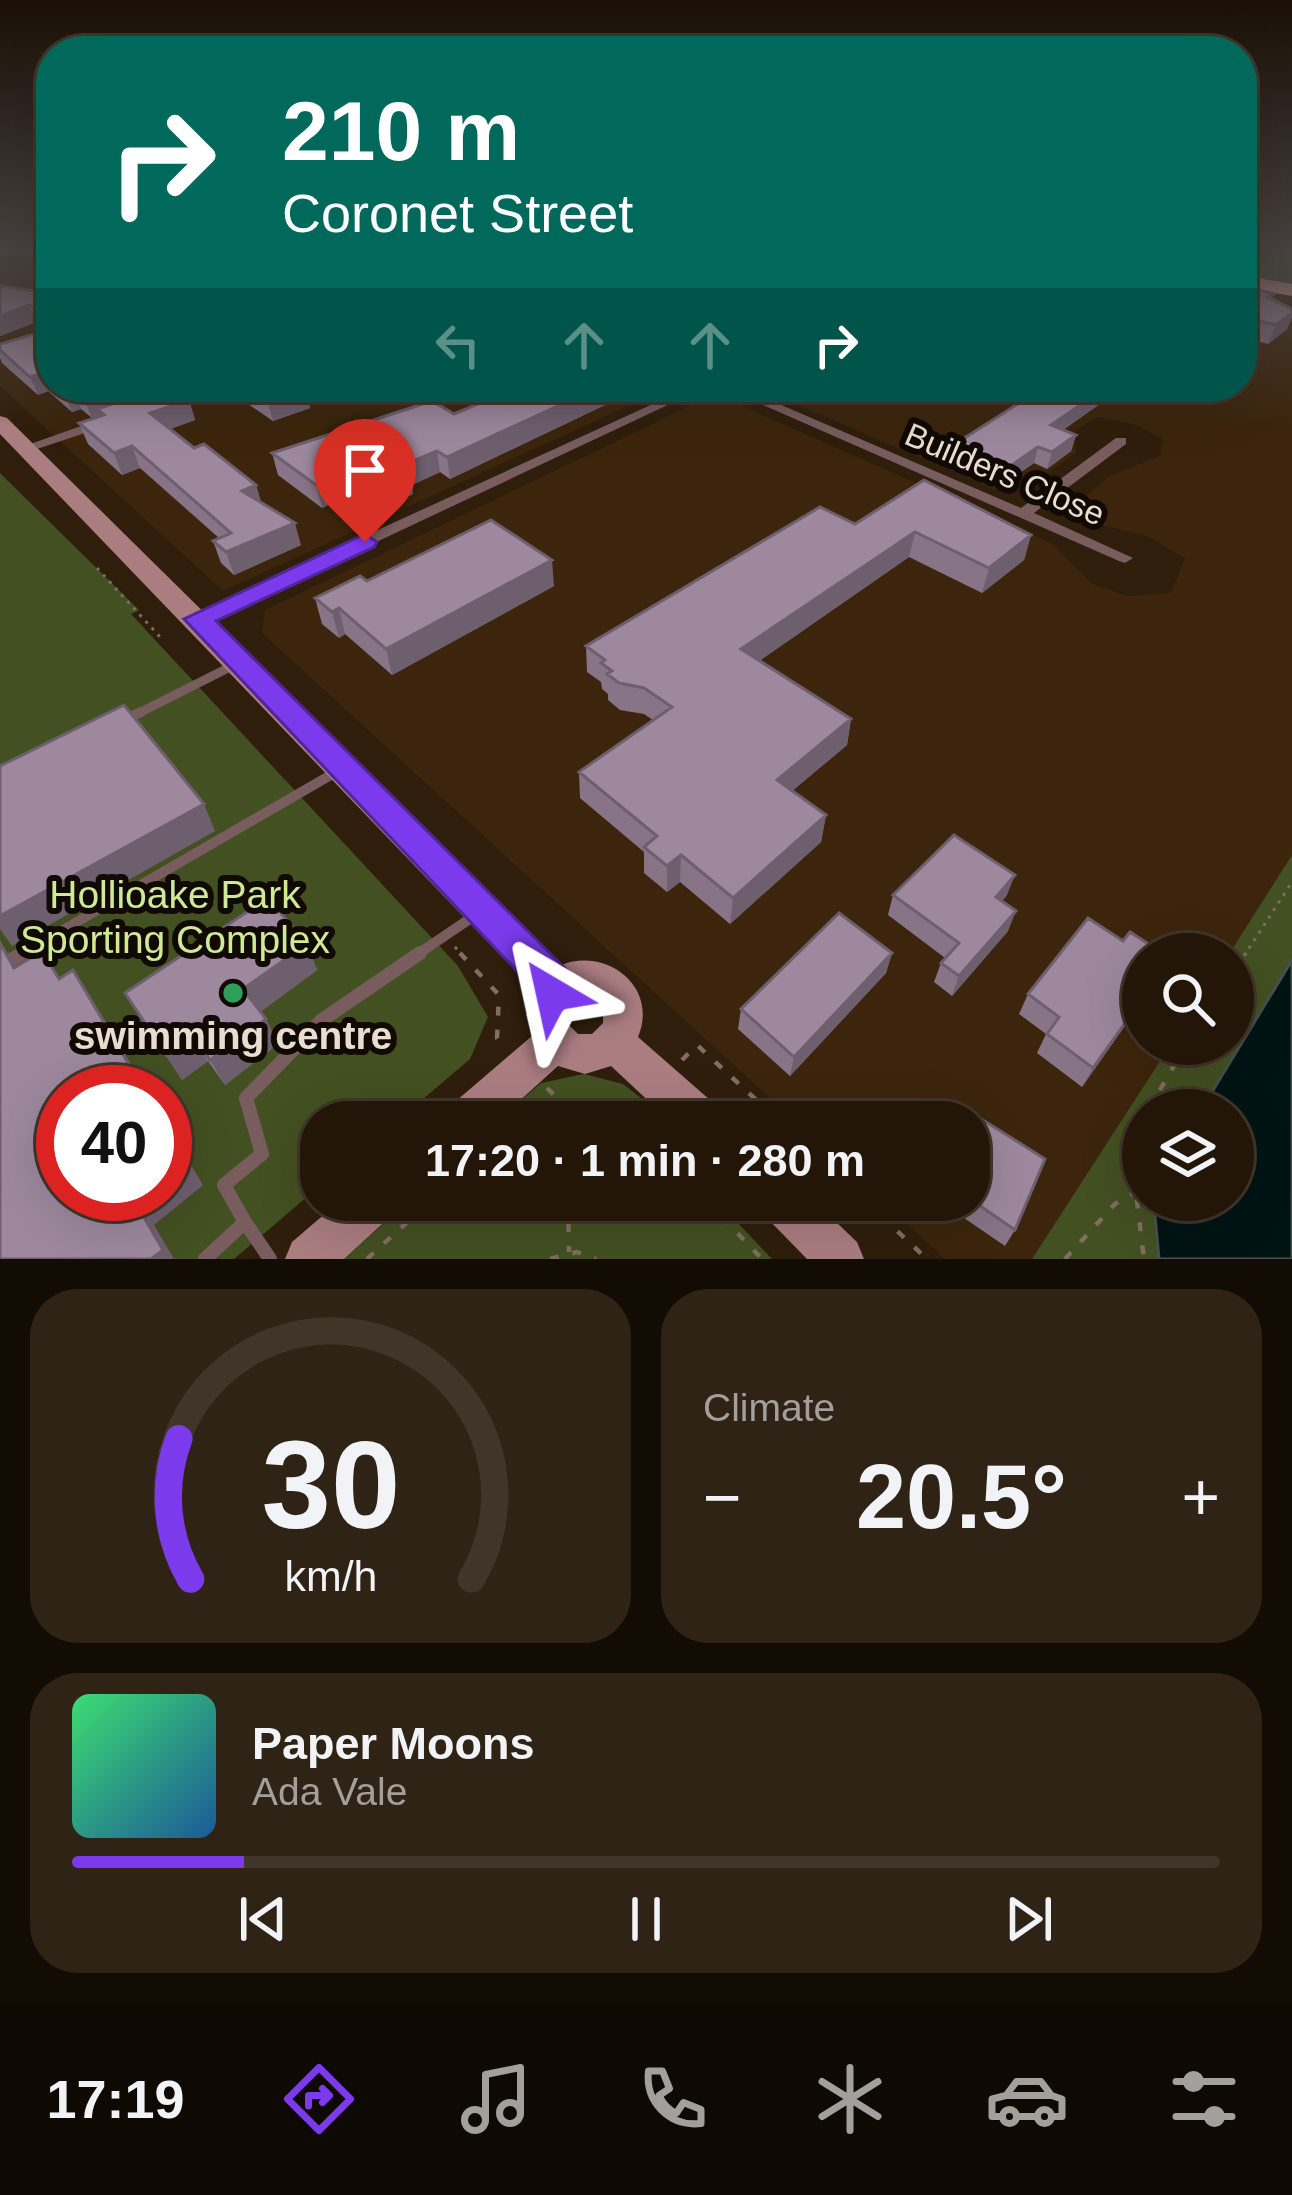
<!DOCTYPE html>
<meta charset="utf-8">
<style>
body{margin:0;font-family:Arial,sans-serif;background:#2f2316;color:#f1f3f6;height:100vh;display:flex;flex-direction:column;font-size:45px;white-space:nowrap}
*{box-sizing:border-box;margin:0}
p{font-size:39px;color:#a39f9c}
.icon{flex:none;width:66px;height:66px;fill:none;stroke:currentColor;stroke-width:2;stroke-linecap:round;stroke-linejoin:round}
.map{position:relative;height:1259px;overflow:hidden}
.side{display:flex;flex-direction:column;gap:30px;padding:30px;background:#130c04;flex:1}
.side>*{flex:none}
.top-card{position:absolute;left:36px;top:36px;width:1221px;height:366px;border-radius:48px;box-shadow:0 12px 48px #0002,0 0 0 3px #403529;background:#00695c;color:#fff;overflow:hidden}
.tools{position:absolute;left:1122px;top:933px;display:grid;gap:24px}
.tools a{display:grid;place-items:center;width:132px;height:132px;border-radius:50%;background:#231608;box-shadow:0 12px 48px #0002,0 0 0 3px #403529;font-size:60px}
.speed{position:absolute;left:36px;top:1065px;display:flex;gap:24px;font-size:60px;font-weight:700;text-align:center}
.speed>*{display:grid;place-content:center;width:156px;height:156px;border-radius:50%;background:#231608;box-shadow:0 12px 48px #0002,0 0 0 3px #403529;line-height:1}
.speed .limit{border:18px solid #d22;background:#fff;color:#111}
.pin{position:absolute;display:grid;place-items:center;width:102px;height:102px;color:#fff;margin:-123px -51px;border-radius:50% 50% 50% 0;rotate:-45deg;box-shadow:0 0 12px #0007}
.pin .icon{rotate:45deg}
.me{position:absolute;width:132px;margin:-66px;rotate:324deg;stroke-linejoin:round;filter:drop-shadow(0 0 9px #0008)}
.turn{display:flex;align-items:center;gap:42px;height:252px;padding:0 48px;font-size:54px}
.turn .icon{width:156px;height:156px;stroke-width:2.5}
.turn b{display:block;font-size:84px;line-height:102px}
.lanes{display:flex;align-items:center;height:114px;padding:0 48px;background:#0003;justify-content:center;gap:60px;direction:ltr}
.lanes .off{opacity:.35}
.big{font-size:90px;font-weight:700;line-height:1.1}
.side .tile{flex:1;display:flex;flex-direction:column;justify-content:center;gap:18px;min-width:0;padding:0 42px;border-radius:48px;background:#2f2316}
.side .dial{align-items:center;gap:0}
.dial svg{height:312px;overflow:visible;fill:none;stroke:#403529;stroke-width:7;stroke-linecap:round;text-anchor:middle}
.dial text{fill:#f1f3f6;stroke:none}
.song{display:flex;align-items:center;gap:36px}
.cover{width:144px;height:144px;border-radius:18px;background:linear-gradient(135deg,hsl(140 70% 55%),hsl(210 70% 35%))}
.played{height:12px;border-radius:6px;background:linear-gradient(90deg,#7c3aed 15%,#403529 15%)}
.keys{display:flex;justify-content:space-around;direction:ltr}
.heat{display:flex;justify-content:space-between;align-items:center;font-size:66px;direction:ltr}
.side .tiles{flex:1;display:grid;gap:30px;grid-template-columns:1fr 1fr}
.tile:last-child{grid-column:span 2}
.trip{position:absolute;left:300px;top:1101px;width:690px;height:120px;border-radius:48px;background:#231608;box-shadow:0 12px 48px #0002,0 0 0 3px #403529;font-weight:700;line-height:120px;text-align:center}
.dock{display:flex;height:192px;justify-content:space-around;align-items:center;background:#0e0903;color:#a39f9c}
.dock .icon{width:84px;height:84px}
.dock .current{color:#7c3aed}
.dock b{font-size:54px;color:#f1f3f6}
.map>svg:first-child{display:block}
.built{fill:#3c250c}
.green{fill:#435021;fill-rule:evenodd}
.water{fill:#001414;stroke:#46504d;stroke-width:3}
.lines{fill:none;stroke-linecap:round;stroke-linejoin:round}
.path-far1{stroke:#7e6f60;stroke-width:3;stroke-dasharray:3 6;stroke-linecap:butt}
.path{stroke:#7e6f60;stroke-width:4.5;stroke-dasharray:9 14;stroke-linecap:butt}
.lane-far2{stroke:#785c5e;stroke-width:9}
.lane-far1{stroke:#785c5e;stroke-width:10}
.lane{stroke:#785c5e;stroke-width:14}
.street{fill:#785c5e;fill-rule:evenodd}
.secondary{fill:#aa7d81;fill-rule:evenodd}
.highway{fill:#f3adb3;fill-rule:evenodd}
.rail{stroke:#988a7c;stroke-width:3;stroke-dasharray:14 14;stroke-linecap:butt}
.wall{fill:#877587}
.shaded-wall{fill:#6e5f6e}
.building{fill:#9d889d;stroke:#6e5f6e;stroke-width:3}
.route{fill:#7c3aed;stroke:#51269a;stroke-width:3}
.leisure-dot{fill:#2e9e5b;stroke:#110a04;stroke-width:4.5}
.labels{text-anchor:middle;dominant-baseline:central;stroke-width:12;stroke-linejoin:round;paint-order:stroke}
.street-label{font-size:33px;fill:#e9ddd2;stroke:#110a04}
.near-park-label{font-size:39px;fill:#cfe994;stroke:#110a04}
.near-poi-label{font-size:39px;font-weight:bold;fill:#e9ddd2;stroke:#110a04}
</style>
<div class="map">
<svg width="1292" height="1259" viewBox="0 0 1292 1259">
<rect width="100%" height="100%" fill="#2f1e0b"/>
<path class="built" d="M51 267V327L0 341V268Z
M1242 298 1292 309V855L1229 954H1143V1044H1171L1032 1259H945L881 1200H969V1122H796L262 633 265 610 715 394 1053 544 1092 584 1127 596 1171 593 1185 558 1147 536 1063 516 1109 476 1160 456 1163 439 1136 425 1098 417 1071 433 1077 452 1025 489H993L756 387H1242Z
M51 345V387H670L223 591 0 386V360Z"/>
<path class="green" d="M1242 251 1292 256V285L1242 275Z
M0 473 139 610 131 614 458 966 488 1017 470 1059 396 1122H321V1185L234 1259H0ZM63 1092H165V1194H63Z
M1292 855V1259H1032L1171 1044H1233V954H1229ZM1143 1110H1233V1200H1143Z
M584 1074 623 1084 671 1122H496L541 1083Z
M410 1200H716L772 1259H344Z"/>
<path class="water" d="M1292 960V1259H1159L1155 1217 1160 1200H1233V1110H1201Z"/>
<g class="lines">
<path class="path-far1" d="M97 568 161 638
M455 947 463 956
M1244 956 1292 882"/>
<path class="path" d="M460 953 499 995 497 1038 506 1048
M1233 973 1246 953
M682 1060 697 1045 780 1122
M547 1088 566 1107 627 1117
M566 1107 567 1122
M1148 1110 1187 1044
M420 1122 437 1108
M515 1122 549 1091
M632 1122 627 1117 638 1106
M1143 1131 1136 1193 1144 1259
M568 1200 569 1252
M706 1200 762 1259
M864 1200 927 1259
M367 1259 431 1200
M550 1259 577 1252 596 1259
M1065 1259 1115 1204 1132 1194"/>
<path class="lane-far2" d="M135 715 236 664"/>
<path class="lane-far1" d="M122 721 141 712
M18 956 336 772
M415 956 474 916"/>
<path class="lane" d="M0 966 23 953
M245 1222 270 1259
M205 1259 245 1222 224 1185 262 1154 246 1098 322 1020 420 953"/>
<path class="street" d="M197 387H216L167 406 155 403Z
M690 387H706L204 623H192L189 619 192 615Z
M722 387H739L1021 508 1116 438H1126V444L1034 513 1133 558 1125 563 1119 561Z
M101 419 108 423 106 426 31 451 26 452 19 448Z"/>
<path class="secondary" d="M0 416 7 418 561 965C607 947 659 987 638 1037L718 1107 724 1122H671L611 1066 585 1074 558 1066 496 1122H443L449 1107 532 1036 526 1015 534 990 0 434ZM579 994H591L603 1005V1023L592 1034H578L567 1023V1005Z
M341 1200H398L391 1216 344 1259H285L292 1242Z
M758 1200H813L857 1242 864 1259H807L765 1216Z"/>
<path class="highway" d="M1242 275 1292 284V296L1242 287Z"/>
<path class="rail" d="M1280 251 1292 253"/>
</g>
<path class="wall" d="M0 286 51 293V327L36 322 0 336Z
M1242 288 1292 309V317L1287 329 1268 344 1242 337Z
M51 329V387H178L174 388 189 400 195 420 170 429 194 448 256 485 261 502 301 545 234 575 221 563 213 541 219 538 140 468 122 475 88 444 79 423 92 418 81 409 72 412 48 391 38 395 2 363 0 358V344Z
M223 387H302L305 389 310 408 273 421Z
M492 387H626V395L450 479 440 472 412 485 413 494 351 522 342 516 338 500 322 508 278 475 272 453 454 414 495 397 493 395Z
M1032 387H1124L1063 430 1076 435 1071 451 1047 469 1034 463 1002 485 948 462 952 446 1014 406 1016 397Z
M855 524 1031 535 1024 560 982 593 909 557 759 661 851 719 847 745 792 791 826 815 821 842 730 924 680 882 667 892 644 873V852L580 798 579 772 653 720 644 714 620 710 608 700V694L602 689 601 682 587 672 586 646Z
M367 581 554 586 392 675 345 634 339 638 322 624 315 598Z
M893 895H1007L1002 901 1008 931 952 996 934 982 941 963 945 958 888 915Z
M1123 941 1143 954V1000L1082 1087 1037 1053 1046 1034 1019 1014 1028 994Z
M307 944 317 970 260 1012 278 1044 225 1085 208 1061 182 1080 125 993Z
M892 953 886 973 790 1076 738 1029 741 1009Z
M969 1137 1015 1230 1005 1246 964 1218 969 1205 962 1200H969Z"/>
<path class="shaded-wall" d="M29 305 36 322 0 336V316Z
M1292 313 1287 329 1268 344 1276 325Z
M40 374 48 391 38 395 30 377Z
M121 387H178L103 414 97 409 100 415 92 418 84 400Z
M599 387H626V395L450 479 447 457Z
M1107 387H1124L1046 441 1051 425Z
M305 389 310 408 273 421 268 403Z
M74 391 81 409 72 412 64 394Z
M189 400 195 420 157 434 150 413Z
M1076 435 1071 451 1047 469 1052 452Z
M132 446 140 468 122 475 114 453Z
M1038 447 1034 463 1002 485 1006 469Z
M437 451 440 472 412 485 413 494 351 522 346 499 401 466Z
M341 475 337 493 338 500 322 508 316 485Z
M256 485 262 507 242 491Z
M295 523 301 545 234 575 226 552Z
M915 532 909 557 739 675 741 649Z
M1031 535 1024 560 982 593 989 568Z
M552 560 554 586 392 675 386 649Z
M339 608 345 634 339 638 332 612Z
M851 719 847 745 773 807 777 780Z
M204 804 215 831 12 946 0 929V916Z
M826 815 821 842 730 924 733 898Z
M681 855 680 882 667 892V866Z
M1015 875 1007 895 988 917 996 897Z
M1016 911 1008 931 952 996 959 976Z
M307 944 317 970 256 1015 243 989Z
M892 953 886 973 790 1076 794 1057Z
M73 970 90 996 148 1092H145Z
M1143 998V1000L1082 1087 1093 1068Z
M266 1019 278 1044 225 1085 210 1060Z
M194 1036 208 1061 182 1080 166 1055Z
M165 1121 203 1185 154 1225 174 1259H151L135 1202 145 1194H165Z"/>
<path class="building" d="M0 286 51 293V317L47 312 29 305 0 316Z
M1245 286 1274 294 1268 297 1292 309V313L1276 325 1242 317V288Z
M51 329V383L40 374 30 377 0 350V344Z
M56 387H121L84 400 74 391 64 394Z
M164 387H172L189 400 150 413 194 448 204 444 256 485 242 491 295 523 226 552 213 541 231 533 132 446 114 453 79 423 104 415 97 409Z
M244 387H302L305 389 268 403Z
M514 387H599L447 457 437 451 401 466 409 471 346 499 337 493 341 475 316 485 272 453 432 401 454 414 516 388Z
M1032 387H1107L1051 425 1076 435 1052 452 1038 447 1006 469 952 446 1024 400 1016 397Z
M924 480 1031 535 989 568 915 532 741 649 851 719 777 780 826 815 733 898 681 855 667 866 644 847 657 836 579 772 672 707 644 688 619 683 607 674 612 671 601 663 605 660 586 646 820 507 855 524Z
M491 520 552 560 386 649 339 608 332 612 315 598 360 576 367 581Z
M124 705 204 804 0 916V766Z
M954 835 1015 875 996 897 1016 911 959 976 941 963 959 943 893 895Z
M268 898 307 944 243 989 266 1019 210 1060 194 1036 166 1055 125 993Z
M839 913 892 953 794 1057 741 1009Z
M1088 918 1123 941 1130 932 1164 954H1143V998L1093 1068 1047 1034 1059 1017 1028 994Z
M0 943 14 968 42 951 59 979 73 970 145 1092H63V1194H145L135 1202 163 1250 151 1259H0Z
M978 1117 1045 1159 1015 1230 973 1201 978 1188 969 1181V1138Z
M165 1125 187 1162 165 1179Z"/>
<linearGradient id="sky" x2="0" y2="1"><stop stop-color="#1a1006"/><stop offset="0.59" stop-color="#47413f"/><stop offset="1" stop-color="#47413f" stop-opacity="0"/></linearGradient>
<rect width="1292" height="427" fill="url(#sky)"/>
<path class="route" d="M365 534 377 542 374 547 216 621 572 975 578 988 566 1007 552 1012 538 1007 535 990 184 619Z"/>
<circle class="leisure-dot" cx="233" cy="993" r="12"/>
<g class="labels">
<g class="street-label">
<text transform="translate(1005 474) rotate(23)">Builders Close</text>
</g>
<g class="near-park-label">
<text x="175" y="894">Hollioake Park<tspan x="175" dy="45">Sporting Complex</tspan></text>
</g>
<g class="near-poi-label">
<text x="233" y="1035">swimming centre</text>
</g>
</g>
</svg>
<div class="tools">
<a><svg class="icon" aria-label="search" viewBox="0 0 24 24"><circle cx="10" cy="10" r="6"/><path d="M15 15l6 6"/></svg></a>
<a><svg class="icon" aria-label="layers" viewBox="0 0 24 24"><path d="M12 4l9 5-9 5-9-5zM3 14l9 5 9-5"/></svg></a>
</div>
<div class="speed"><div class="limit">40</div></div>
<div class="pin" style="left:365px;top:542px;background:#d93025"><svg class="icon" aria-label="arrive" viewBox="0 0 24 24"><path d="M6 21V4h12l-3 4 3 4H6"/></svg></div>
<svg class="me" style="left:552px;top:994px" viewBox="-20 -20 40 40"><path d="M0-17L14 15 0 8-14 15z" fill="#7c3aed" stroke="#fff" stroke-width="4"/></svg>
<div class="trip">17:20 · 1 min · 280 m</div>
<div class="top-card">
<div class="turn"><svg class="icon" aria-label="right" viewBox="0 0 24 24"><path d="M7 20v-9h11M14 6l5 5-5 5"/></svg><div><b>210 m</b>Coronet Street</div></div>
<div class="lanes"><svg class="icon off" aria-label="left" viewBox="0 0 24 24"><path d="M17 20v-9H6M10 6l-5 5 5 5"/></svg><svg class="icon off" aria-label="ahead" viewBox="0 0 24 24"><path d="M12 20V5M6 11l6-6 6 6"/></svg><svg class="icon off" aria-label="ahead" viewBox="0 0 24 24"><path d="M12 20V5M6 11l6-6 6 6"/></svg><svg class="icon" aria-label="right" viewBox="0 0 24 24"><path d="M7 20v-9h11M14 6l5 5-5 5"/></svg></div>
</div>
</div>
<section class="side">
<div class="tiles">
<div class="tile dial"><svg viewBox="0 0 100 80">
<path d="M14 69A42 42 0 1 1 86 69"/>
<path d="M14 69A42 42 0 0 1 11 33" stroke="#7c3aed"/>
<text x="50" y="56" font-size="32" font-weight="700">30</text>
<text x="50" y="72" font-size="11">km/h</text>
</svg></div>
<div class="tile"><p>Climate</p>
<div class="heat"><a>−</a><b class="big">20.5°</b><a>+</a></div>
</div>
<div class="tile">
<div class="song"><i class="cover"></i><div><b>Paper Moons</b><p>Ada Vale</p></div></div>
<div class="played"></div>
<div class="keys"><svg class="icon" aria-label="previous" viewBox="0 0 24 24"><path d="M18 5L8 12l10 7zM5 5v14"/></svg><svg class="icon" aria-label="pause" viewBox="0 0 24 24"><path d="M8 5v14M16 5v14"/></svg><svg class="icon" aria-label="next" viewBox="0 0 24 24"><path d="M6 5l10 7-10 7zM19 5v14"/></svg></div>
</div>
</div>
</section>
<nav class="dock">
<b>17:19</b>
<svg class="icon current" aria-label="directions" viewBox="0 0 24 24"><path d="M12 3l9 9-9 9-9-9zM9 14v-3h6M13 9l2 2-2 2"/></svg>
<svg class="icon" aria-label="music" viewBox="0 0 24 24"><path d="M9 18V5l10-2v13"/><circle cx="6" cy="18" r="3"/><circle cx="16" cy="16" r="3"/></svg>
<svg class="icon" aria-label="phone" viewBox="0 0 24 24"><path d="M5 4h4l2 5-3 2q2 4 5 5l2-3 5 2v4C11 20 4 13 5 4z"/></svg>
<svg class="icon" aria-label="climate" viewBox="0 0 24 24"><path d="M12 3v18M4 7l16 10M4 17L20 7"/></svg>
<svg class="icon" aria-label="car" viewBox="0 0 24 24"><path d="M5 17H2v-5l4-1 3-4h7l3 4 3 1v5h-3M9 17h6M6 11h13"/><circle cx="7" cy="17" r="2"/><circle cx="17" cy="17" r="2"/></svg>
<svg class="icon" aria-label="filters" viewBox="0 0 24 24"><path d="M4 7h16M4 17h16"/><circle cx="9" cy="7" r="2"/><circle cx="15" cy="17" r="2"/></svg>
</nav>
